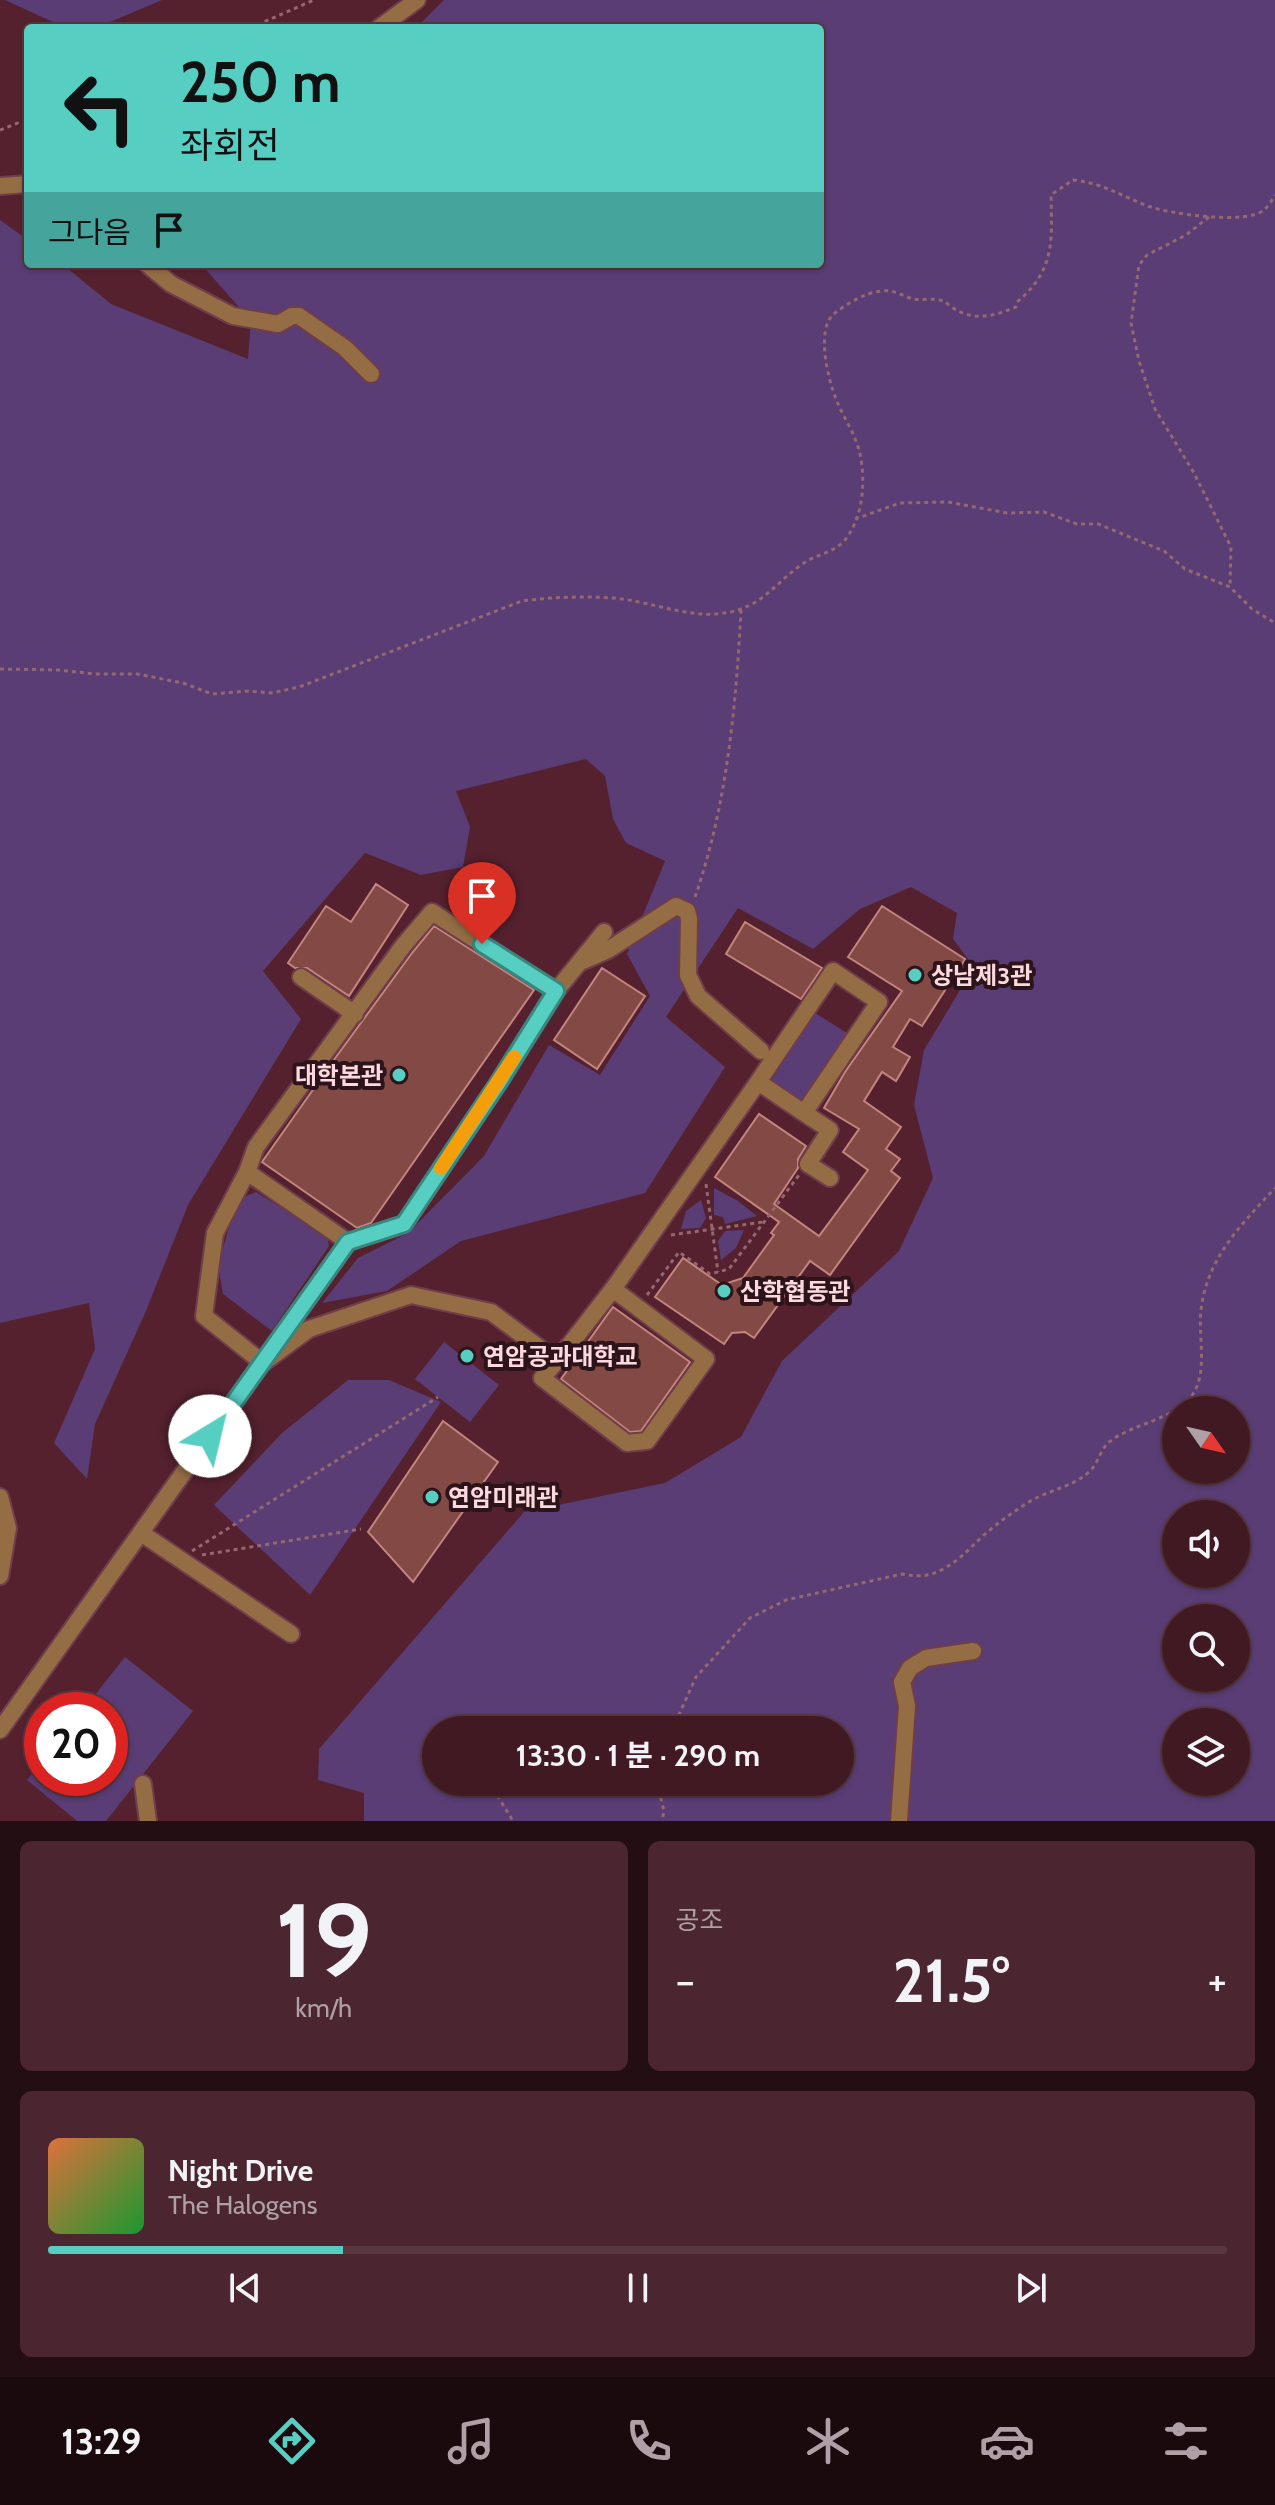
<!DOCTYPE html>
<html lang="ko">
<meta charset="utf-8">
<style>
body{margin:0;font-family:Cabin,"Noto Sans KR",sans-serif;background:#4b2630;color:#f1f3f6;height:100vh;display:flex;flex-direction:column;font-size:30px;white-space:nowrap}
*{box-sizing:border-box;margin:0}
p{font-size:26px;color:#aea0a6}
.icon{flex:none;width:44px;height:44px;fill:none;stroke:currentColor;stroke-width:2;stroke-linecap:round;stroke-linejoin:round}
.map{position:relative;height:1821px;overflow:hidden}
.drawer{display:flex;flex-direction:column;gap:20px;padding:20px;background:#230e13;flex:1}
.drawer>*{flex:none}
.guide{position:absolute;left:24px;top:24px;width:800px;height:244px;border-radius:8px;box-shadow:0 2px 6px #0004,0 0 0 2px #593841;background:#57cec2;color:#111;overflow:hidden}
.needle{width:52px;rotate:124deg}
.tools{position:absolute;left:1162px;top:1396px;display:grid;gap:16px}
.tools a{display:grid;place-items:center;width:88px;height:88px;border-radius:50%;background:#401923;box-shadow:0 2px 6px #0004,0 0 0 2px #593841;font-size:40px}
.speed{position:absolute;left:24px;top:1692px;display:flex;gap:16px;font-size:40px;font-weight:700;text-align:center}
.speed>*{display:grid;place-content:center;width:104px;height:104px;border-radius:50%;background:#401923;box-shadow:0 2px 6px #0004,0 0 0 2px #593841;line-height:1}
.speed .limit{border:12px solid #d22;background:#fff;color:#111}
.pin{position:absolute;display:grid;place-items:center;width:68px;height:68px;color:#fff;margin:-82px -34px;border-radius:50% 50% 50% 0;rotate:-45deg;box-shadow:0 0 8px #0007}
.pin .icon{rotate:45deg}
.me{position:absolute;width:88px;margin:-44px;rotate:36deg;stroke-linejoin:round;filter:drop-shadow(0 0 6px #0008)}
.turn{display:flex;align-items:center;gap:28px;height:168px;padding:0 24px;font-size:36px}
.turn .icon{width:104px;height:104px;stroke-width:2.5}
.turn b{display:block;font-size:56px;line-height:68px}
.then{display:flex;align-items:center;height:76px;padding:0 24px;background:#0003;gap:16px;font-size:30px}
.big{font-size:60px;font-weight:700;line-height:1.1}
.drawer .tile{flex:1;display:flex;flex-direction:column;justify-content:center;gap:12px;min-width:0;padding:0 28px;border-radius:12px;background:#4b2630}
.drawer .dial{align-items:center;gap:0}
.dial b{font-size:104px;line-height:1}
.song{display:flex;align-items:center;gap:24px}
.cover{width:96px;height:96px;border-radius:12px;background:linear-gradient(135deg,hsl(20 70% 55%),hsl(130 70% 35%))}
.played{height:8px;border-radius:4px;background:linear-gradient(90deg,#57cec2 25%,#593841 25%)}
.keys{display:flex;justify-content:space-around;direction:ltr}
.heat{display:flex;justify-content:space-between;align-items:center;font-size:44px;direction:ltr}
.drawer .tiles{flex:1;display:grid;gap:20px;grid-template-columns:1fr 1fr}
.tile:last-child{grid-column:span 2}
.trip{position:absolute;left:422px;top:1716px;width:432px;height:80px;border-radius:40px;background:#401923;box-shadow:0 2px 6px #0004,0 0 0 2px #593841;font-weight:700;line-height:80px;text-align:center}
.tab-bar{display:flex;height:128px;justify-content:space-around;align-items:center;background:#1a0a0e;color:#aea0a6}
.tab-bar .icon{width:56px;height:56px}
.tab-bar .on{color:#57cec2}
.tab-bar b{font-size:36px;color:#f1f3f6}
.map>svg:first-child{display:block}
.green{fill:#593d74;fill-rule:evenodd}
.building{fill:#834a45;stroke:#c3857e;stroke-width:2}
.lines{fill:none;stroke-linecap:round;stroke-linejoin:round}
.minor-casing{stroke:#703e4b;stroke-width:20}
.path{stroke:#956772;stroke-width:3;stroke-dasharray:4 4;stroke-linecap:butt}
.minor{stroke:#956d44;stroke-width:16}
.route-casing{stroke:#39867e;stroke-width:20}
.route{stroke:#57cec2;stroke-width:14}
.slow{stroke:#f59e0b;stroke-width:14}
.poi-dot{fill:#57cec2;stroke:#2c141a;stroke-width:3}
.labels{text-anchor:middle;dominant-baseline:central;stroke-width:8;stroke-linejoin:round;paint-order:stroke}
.poi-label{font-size:24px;font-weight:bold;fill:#fbd9df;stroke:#2c141a;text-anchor:start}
</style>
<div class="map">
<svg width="1275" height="1821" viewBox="0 0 1275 1821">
<rect width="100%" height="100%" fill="#55212f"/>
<path class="green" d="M5 0H162L96 28H66Z
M444 0H1275V1821H364V1793L318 1780 319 1749 524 1512 665 1483 741 1437 782 1361 899 1251 933 1178 914 1105 924 1050 974 967 953 939 957 913 911 887 860 909 813 949 738 908 666 1017 725 1067 645 1193 461 1241 387 1291 322 1303 358 1258 408 1233 484 1156 549 1045 600 1075 650 996 627 954 665 861 626 843 613 819 605 776 586 759 456 791 470 827 463 867 421 875 365 853 263 971 301 1019 188 1205 146 1311 95 1424 87 1479 54 1443 95 1349 89 1303 0 1323V220L28 240V264H62L111 304 248 359 251 321 201 264H820V28H416ZM1176 1410H1236V1470H1176ZM1176 1514H1236V1574H1176ZM1176 1618H1236V1678H1176ZM1176 1722H1236V1782H1176ZM436 1730H840V1782H436Z
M815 1013 847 1033 803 1102 771 1081Z
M714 1188 738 1201 757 1216 725 1224 723 1217 714 1215Z
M256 1192 327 1236 329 1246 272 1331 223 1294 218 1265 237 1200Z
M701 1200 706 1218 700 1228 681 1229 686 1211Z
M744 1230 736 1248 721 1260 718 1241 725 1231Z
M444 1342 499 1385 470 1422 415 1379Z
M348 1380H389L441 1402 310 1595 214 1505 282 1433Z
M125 1657 193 1711 106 1821H77L27 1780 42 1761V1778H110V1710H83Z"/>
<path class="building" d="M376 884 408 905 349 996 307 968H295L288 963 326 906 351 922Z
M882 906 965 959 922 1026 910 1019 893 1047 910 1057 896 1081 882 1072 864 1101 901 1127 886 1149 900 1159 891 1171 900 1178 830 1275 810 1261 754 1338 745 1332 732 1333 724 1344 655 1297 683 1258 722 1285 743 1278 774 1235 771 1233 779 1222 715 1177 759 1114 806 1146 798 1159V1168L774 1204 819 1236 868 1170 843 1152 859 1129 824 1108 845 1072 902 991 848 957Z
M745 922 822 968 801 999 726 954Z
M434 926 534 990 371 1223 357 1228 262 1162 336 1057 412 953Z
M602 968 645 996 597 1069 554 1040Z
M613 1307 690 1362 641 1431 630 1432 561 1379Z
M443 1421 498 1462 413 1582 368 1532Z"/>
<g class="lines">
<defs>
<path id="minor" d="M379 28 417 0
M0 186 28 184
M147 264 171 284 233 316 278 324 292 316H299L345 348 371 374
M583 961 608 950 676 906 687 911 689 919 688 975 698 996 761 1051
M301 977 355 1014
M804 1113 830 1130 808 1164 830 1178
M247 1172 256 1147 403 946 432 912 556 991
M348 1242 247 1172 215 1233 204 1316 263 1363 309 1329 411 1295 491 1312 557 1361 613 1289 758 1082 804 1113 879 1002 833 971 758 1082
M557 1361 542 1378 627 1443 647 1441 706 1359 613 1289
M0 1497 8 1528 0 1576
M141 1533 291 1634
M0 1730 348 1242 404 1224 499 1082 556 991 604 932
M143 1784 148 1821
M899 1821 907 1706 902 1682 910 1668 926 1658 973 1651"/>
</defs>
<use href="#minor" class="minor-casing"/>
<path class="path" d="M250 28 314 0
M0 130 28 119
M1209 217 1186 235 1147 255 1139 265 1131 323 1139 361 1155 409 1194 473 1231 547 1230 587
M855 519 900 503 948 502 1007 513 1044 512 1077 524H1098L1164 551 1185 569 1230 587 1252 609 1275 623
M0 669 58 670 95 674H137L183 683 212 694 248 691 272 693 299 687 522 601C553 597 582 596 613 598 661 602 707 629 754 603 774 591 787 573 807 561 819 554 834 552 844 541 863 519 866 482 860 454 856 435 843 417 836 399 828 379 815 328 835 313 849 302 871 289 890 291 898 292 905 297 913 299 922 301 934 297 943 301 948 304 953 308 958 311 979 321 996 315 1016 307L1017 302C1055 270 1052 242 1051 195L1073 180C1105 184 1119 195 1148 206 1169 214 1247 225 1264 210 1268 207 1272 200 1275 195
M695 897C727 805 736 706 741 610
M706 1184 718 1272
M671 1235 763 1222
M647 1295 679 1252 710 1274 729 1269 799 1175
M192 1551 438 1397
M202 1555 361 1529
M672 1730 696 1677 750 1618 786 1600 902 1574C918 1577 929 1577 943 1569 960 1560 971 1547 985 1534 998 1523 1014 1511 1029 1502 1048 1490 1073 1487 1089 1472 1098 1464 1100 1450 1109 1442 1133 1423 1175 1420 1193 1394 1208 1371 1198 1336 1201 1310 1207 1258 1241 1225 1275 1188
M489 1782 513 1821
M657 1782 664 1811 662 1821"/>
<use href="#minor" class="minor"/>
</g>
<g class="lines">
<defs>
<path id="route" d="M210 1436 348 1242 404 1224 499 1082 556 991 482 944"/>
</defs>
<use href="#route" class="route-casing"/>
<use href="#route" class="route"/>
<path class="slow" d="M441 1168 514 1057"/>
</g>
<g class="poi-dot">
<circle cx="915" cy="975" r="8"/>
<circle cx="399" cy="1075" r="8"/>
<circle cx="724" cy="1291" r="8"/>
<circle cx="467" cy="1356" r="8"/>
<circle cx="432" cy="1497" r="8"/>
</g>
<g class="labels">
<g class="poi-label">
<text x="931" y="975">상남제3관</text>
<text x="383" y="1075" text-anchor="end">대학본관</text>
<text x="740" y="1291">산학협동관</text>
<text x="483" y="1356">연암공과대학교</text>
<text x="448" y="1497">연암미래관</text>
</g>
</g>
</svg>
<div class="tools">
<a><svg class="needle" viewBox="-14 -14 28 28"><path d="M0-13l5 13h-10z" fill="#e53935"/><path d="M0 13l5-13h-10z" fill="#aea0a6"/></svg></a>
<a><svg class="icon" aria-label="sound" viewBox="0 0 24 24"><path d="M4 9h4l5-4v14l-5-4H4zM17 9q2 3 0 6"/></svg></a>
<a><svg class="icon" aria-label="search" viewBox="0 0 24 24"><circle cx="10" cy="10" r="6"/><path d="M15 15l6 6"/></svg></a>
<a><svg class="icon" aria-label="layers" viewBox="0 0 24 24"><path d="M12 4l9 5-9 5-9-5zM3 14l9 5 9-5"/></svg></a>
</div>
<div class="speed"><div class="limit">20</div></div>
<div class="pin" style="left:482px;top:944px;background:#d93025"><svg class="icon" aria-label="arrive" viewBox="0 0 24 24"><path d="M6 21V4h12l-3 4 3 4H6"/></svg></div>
<svg class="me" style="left:210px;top:1436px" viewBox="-20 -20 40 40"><circle r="19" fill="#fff"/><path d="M0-13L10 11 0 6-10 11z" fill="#57cec2"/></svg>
<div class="trip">13:30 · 1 분 · 290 m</div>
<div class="guide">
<div class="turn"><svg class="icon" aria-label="left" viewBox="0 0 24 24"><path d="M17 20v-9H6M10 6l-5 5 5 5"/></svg><div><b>250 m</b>좌회전</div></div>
<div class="then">그다음<svg class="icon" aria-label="arrive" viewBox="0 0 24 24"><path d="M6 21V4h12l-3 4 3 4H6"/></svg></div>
</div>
</div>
<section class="drawer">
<div class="tiles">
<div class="tile dial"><b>19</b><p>km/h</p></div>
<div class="tile"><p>공조</p>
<div class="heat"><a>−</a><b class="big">21.5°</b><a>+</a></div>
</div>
<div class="tile">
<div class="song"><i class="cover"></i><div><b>Night Drive</b><p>The Halogens</p></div></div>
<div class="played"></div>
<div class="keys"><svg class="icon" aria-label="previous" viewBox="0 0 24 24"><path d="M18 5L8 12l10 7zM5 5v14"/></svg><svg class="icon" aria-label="pause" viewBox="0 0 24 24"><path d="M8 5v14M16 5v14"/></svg><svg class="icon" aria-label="next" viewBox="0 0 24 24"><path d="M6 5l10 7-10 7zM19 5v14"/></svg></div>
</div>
</div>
</section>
<nav class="tab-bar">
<b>13:29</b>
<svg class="icon on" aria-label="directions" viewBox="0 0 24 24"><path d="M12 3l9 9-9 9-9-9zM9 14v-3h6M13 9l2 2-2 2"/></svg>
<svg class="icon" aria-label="music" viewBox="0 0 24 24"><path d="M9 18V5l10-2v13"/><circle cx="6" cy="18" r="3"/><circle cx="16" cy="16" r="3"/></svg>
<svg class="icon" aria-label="phone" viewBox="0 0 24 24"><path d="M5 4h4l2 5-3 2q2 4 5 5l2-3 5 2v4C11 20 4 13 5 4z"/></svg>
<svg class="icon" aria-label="climate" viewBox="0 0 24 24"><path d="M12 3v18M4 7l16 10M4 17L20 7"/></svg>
<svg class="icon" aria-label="car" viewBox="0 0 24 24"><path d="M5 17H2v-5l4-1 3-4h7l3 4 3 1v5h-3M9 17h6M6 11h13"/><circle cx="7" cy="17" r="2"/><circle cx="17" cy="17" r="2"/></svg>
<svg class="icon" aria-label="filters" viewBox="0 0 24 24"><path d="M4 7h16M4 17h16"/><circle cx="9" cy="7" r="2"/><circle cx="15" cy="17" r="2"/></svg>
</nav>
